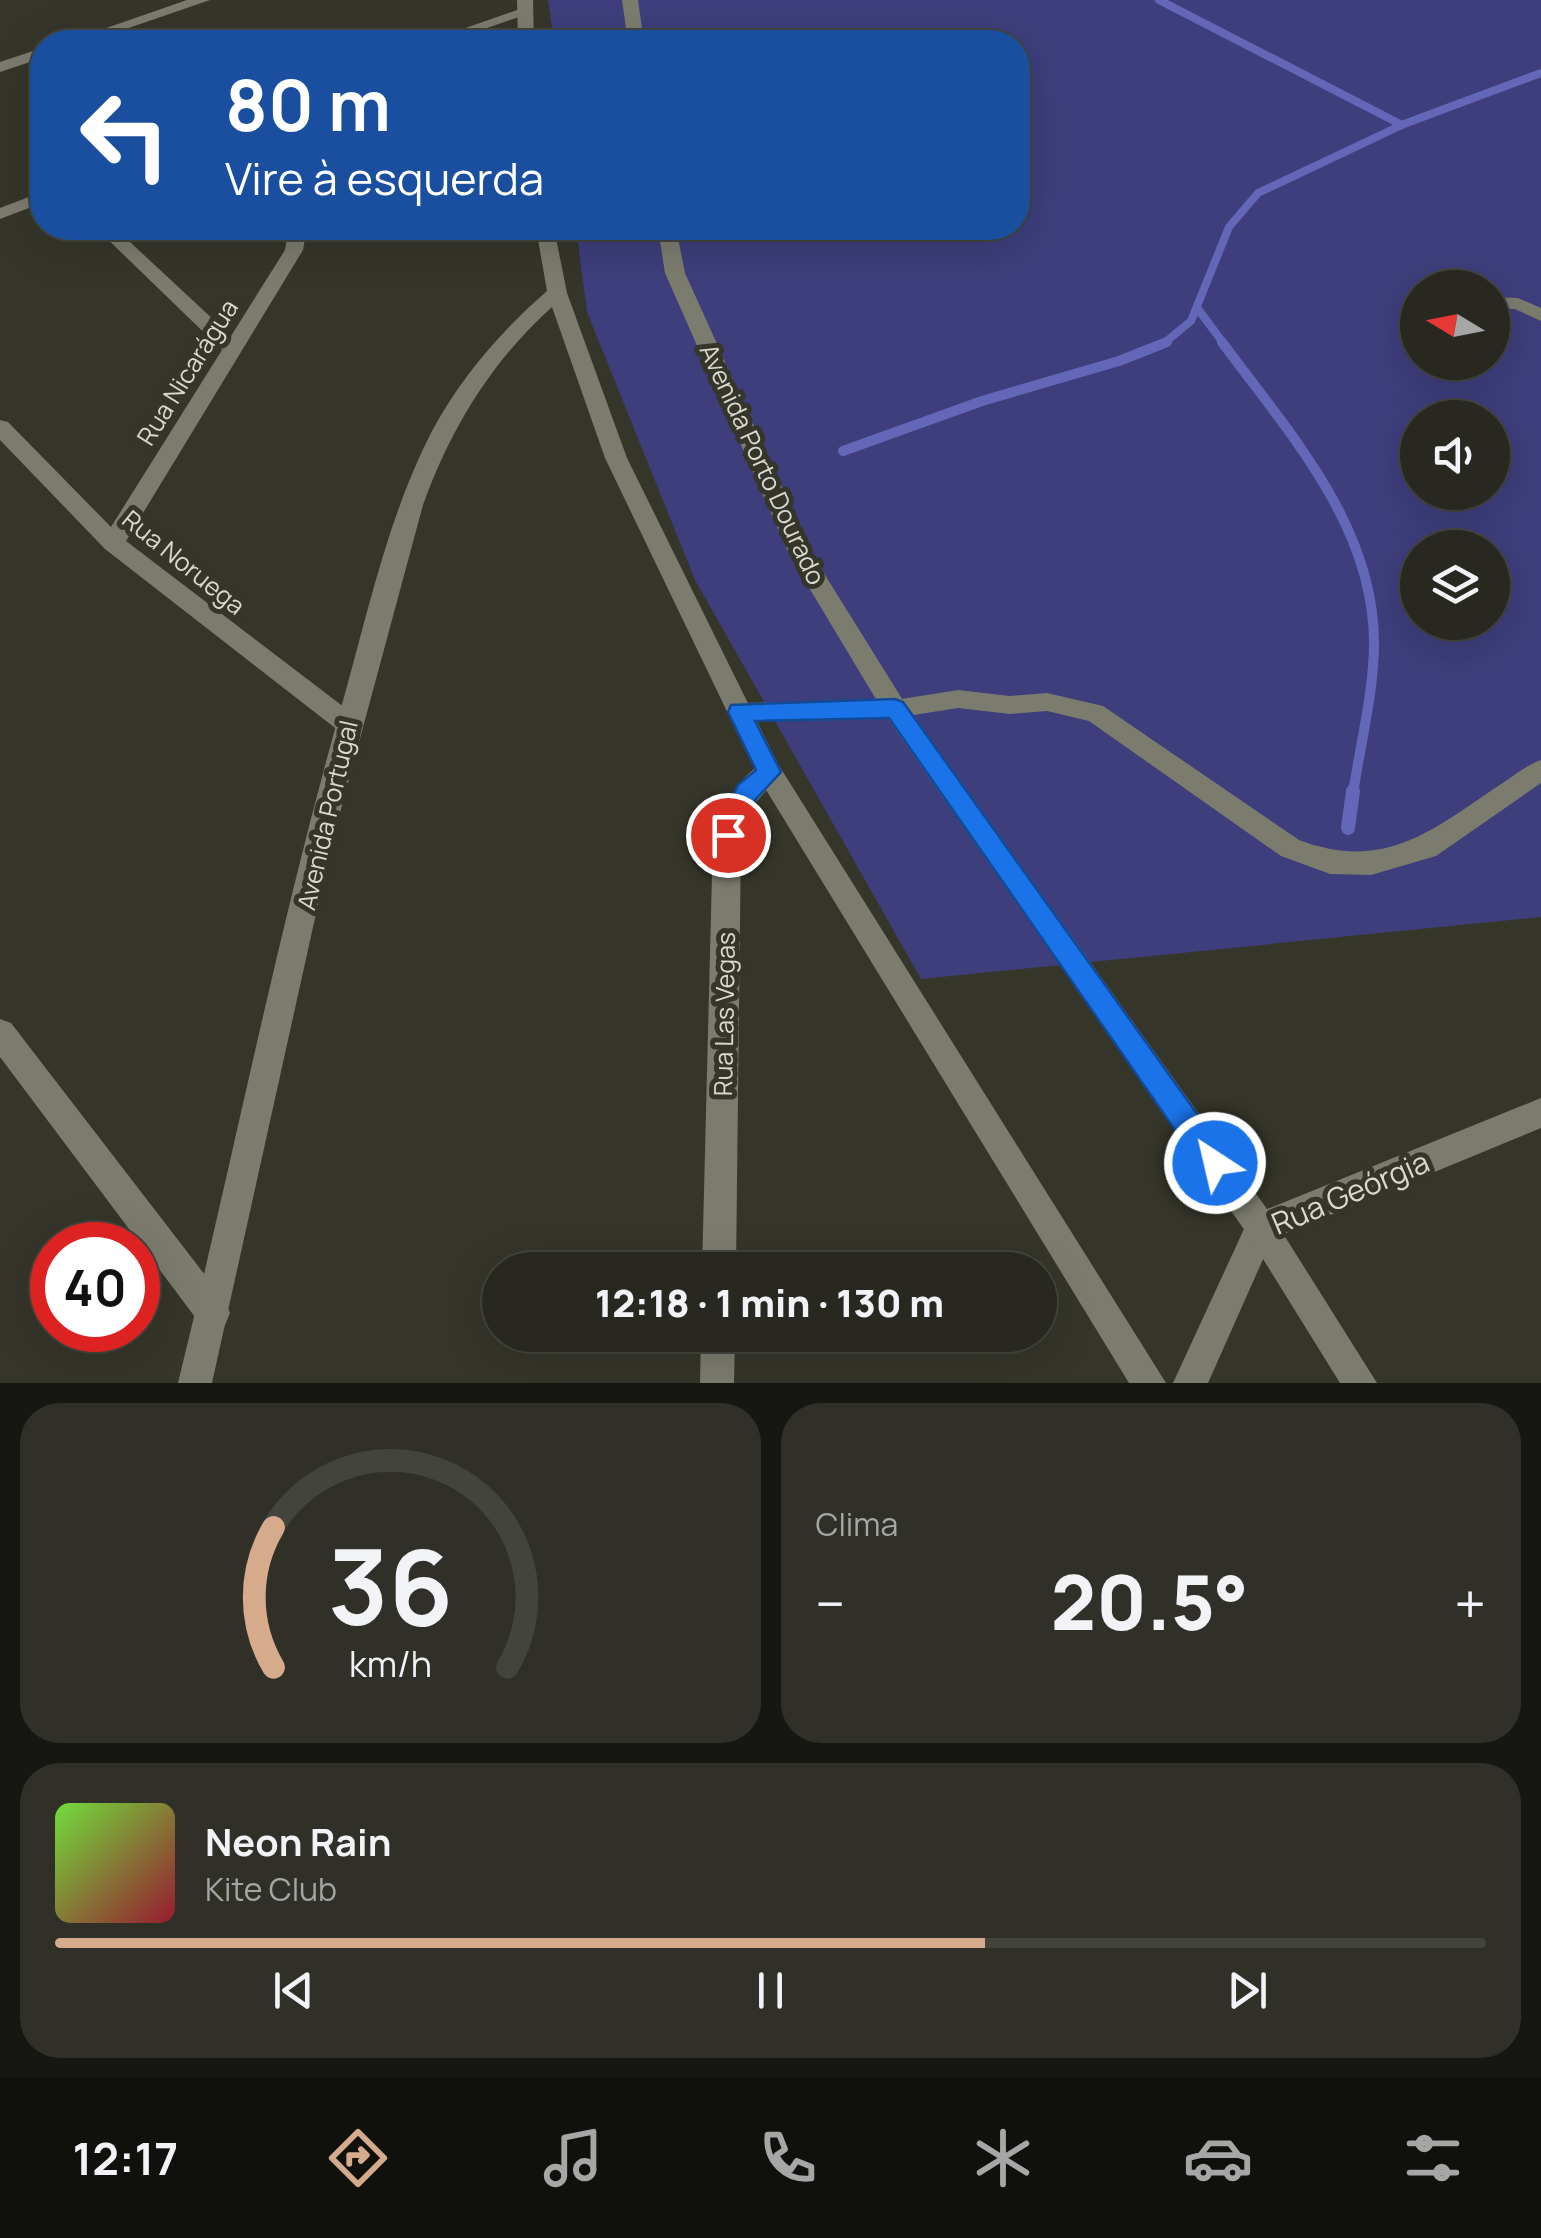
<!DOCTYPE html>
<html lang="pt">
<meta charset="utf-8">
<style>
body{margin:0;font-family:Manrope,sans-serif;background:#303029;color:#f1f3f6;height:100vh;display:flex;flex-direction:column;font-size:38px;white-space:nowrap}
*{box-sizing:border-box;margin:0}
p{font-size:32px;color:#a5a6a5}
.icon{flex:none;width:55px;height:55px;fill:none;stroke:currentColor;stroke-width:2;stroke-linecap:round;stroke-linejoin:round}
.map{position:relative;height:1383px;overflow:hidden}
.drawer{display:flex;flex-direction:column;gap:20px;padding:20px;background:#161612;flex:1}
.drawer>*{flex:none}
.guide{position:absolute;left:30px;top:30px;width:1000px;height:210px;border-radius:40px;box-shadow:0 10px 40px #0002,0 0 0 2px #44443e;background:#1a4fa0;color:#fff;overflow:hidden}
.needle{width:65px;rotate:280deg}
.fabs{position:absolute;left:1400px;top:270px;display:grid;gap:20px}
.fabs a{display:grid;place-items:center;width:110px;height:110px;border-radius:50%;background:#282820;box-shadow:0 10px 40px #0002,0 0 0 2px #44443e;font-size:50px}
.speed{position:absolute;left:30px;top:1222px;display:flex;gap:20px;font-size:50px;font-weight:700;text-align:center}
.speed>*{display:grid;place-content:center;width:130px;height:130px;border-radius:50%;background:#282820;box-shadow:0 10px 40px #0002,0 0 0 2px #44443e;line-height:1}
.speed .limit{border:15px solid #d22;background:#fff;color:#111}
.pin{position:absolute;display:grid;place-items:center;width:85px;height:85px;color:#fff;margin:-42px;border:5px solid #fff;border-radius:50%;box-shadow:0 2px 10px #0007}
.me{position:absolute;width:110px;margin:-55px;rotate:325deg;stroke-linejoin:round;filter:drop-shadow(0 0 8px #0008)}
.turn{display:flex;align-items:center;gap:35px;height:210px;padding:0 30px;font-size:45px}
.turn .icon{width:130px;height:130px;stroke-width:2.5}
.turn b{display:block;font-size:70px;line-height:85px}
.big{font-size:75px;font-weight:800;line-height:1.1}
.drawer .card{flex:1;display:flex;flex-direction:column;justify-content:center;gap:15px;min-width:0;padding:0 35px;border-radius:40px;background:#303029}
.drawer .dial{align-items:center;gap:0}
.dial svg{height:260px;overflow:visible;fill:none;stroke:#44443e;stroke-width:7;stroke-linecap:round;text-anchor:middle}
.dial text{fill:#f1f3f6;stroke:none}
.song{display:flex;align-items:center;gap:30px}
.cover{width:120px;height:120px;border-radius:15px;background:linear-gradient(135deg,hsl(100 70% 55%),hsl(350 70% 35%))}
.played{height:10px;border-radius:5px;background:linear-gradient(90deg,#d6ab8b 65%,#44443e 65%)}
.keys{display:flex;justify-content:space-around;direction:ltr}
.heat{display:flex;justify-content:space-between;align-items:center;font-size:55px;direction:ltr}
.drawer .tiles{flex:1;display:grid;gap:20px;grid-template-columns:1fr 1fr}
.card:last-child{grid-column:span 2}
.trip{position:absolute;left:482px;top:1252px;width:575px;height:100px;border-radius:50px;background:#282820;box-shadow:0 10px 40px #0002,0 0 0 2px #44443e;font-weight:800;line-height:100px;text-align:center}
.tabs{display:flex;height:160px;justify-content:space-around;align-items:center;background:#10100d;color:#a5a6a5}
.tabs .icon{width:70px;height:70px}
.tabs .selected{color:#d6ab8b}
.tabs b{font-size:45px;color:#f1f3f6}
.map>svg:first-child{display:block}
.green{fill:#3d3e7b;fill-rule:evenodd}
.lines{fill:none;stroke-linecap:round;stroke-linejoin:round}
.stream-far2{stroke:#6467b7;stroke-width:8}
.stream-far1{stroke:#6467b7;stroke-width:10}
.stream{stroke:#6467b7;stroke-width:14}
.service{fill:#7b7b6e;fill-rule:evenodd}
.minor{fill:#7b7b6e;fill-rule:evenodd}
.tertiary{fill:#7b7b6e;fill-rule:evenodd}
.route{fill:#1a73e8;stroke:#114b97;stroke-width:2.5}
.labels{text-anchor:middle;dominant-baseline:central;stroke-width:10;stroke-linejoin:round;paint-order:stroke}
.street-label{font-size:25px;fill:#d9d9d1;stroke:#35352a}
.near-street-label{font-size:30px;fill:#d9d9d1;stroke:#35352a}
</style>
<div class="map">
<svg width="1541" height="1383" viewBox="0 0 1541 1383">
<rect width="100%" height="100%" fill="#35352a"/>
<path class="green" d="M548 0H1541V917L921 979 695 580 587 312 576 228H1018V42H554ZM1418 288H1492V362H1418ZM1418 418H1492V492H1418ZM1418 548H1492V622H1418Z"/>
<g class="lines">
<path class="stream-far2" d="M1159 0 1402 125
M1198 309 1224 344
M1163 344 1191 321 1229 227 1258 193 1404 124 1541 73"/>
<path class="stream-far1" d="M1222 342C1287 431 1374 524 1374 643 1374 692 1360 745 1353 794
M843 451 982 401 1119 361 1167 342"/>
<path class="stream" d="M1348 828 1353 791"/>
<path class="service" d="M1492 297 1518 298 1541 308V321L1515 309H1492Z
M1418 304V315L1410 314V306Z
M958 690 1010 696 1047 693 1103 706 1299 840C1382 871 1428 834 1495 788 1510 779 1524 766 1541 760V783L1436 856 1371 875 1330 874 1281 856 1089 721 1047 711 1010 714 958 708 895 718 740 721 732 719 729 712 732 705 740 703 895 700Z"/>
<path class="minor" d="M187 0H210L88 42H66Z
M520 9 533 12 447 42H425Z
M42 48V58L0 72V62Z
M42 192V203L0 219V208Z
M96 228H115L231 336 285 250 289 228H307L303 250 126 541 357 717 361 724 357 731 348 734 339 731 105 549 0 440V420L8 422 111 527 222 350Z
M769 761 778 764 782 772 757 801 741 835 736 1270H702L713 835C726 808 738 772 769 761Z
M0 1019 11 1023 225 1301 230 1313 225 1325 213 1330 201 1325 0 1057Z
M1541 1098V1128L1272 1239 1208 1383H1173L1250 1216Z
M701 1335H735L734 1383H700Z"/>
<path class="tertiary" d="M517 0H533L534 42H518Z
M622 0H638L644 42H628Z
M536 228H554L567 293 627 458 778 764 1166 1383H1129L760 780 605 458 552 307C491 362 451 428 423 505L331 846 212 1383H178C234 1155 279 924 344 697 369 608 389 514 432 431 461 377 501 331 547 291Z
M658 228H676L685 273 812 554 904 702 1272 1216 1377 1383H1340L1250 1238 886 716 790 556 665 273Z"/>
</g>
<path class="route" d="M895 699 903 702 1225 1153 1229 1163 1225 1173 1215 1177 1205 1173 889 718 755 721 781 772 756 799 736 843 728 846 719 843 715 835 738 785 756 770 728 712 731 705Z"/>
<g class="labels">
<g class="street-label">
<text transform="translate(187 372) rotate(-58)">Rua Nicarágua</text>
<text transform="translate(763 464) rotate(65)">Avenida Porto Dourado</text>
<text transform="translate(184 562) rotate(39)">Rua Noruega</text>
<text transform="translate(327 815) rotate(-77)">Avenida Portugal</text>
<text transform="translate(724 1014) rotate(-89)">Rua Las Vegas</text>
</g>
<g class="near-street-label">
<text transform="translate(1350 1192) rotate(-23)">Rua Geórgia</text>
</g>
</g>
</svg>
<div class="fabs">
<a><svg class="needle" viewBox="-14 -14 28 28"><path d="M0-13l5 13h-10z" fill="#e53935"/><path d="M0 13l5-13h-10z" fill="#a5a6a5"/></svg></a>
<a><svg class="icon" aria-label="sound" viewBox="0 0 24 24"><path d="M4 9h4l5-4v14l-5-4H4zM17 9q2 3 0 6"/></svg></a>
<a><svg class="icon" aria-label="layers" viewBox="0 0 24 24"><path d="M12 4l9 5-9 5-9-5zM3 14l9 5 9-5"/></svg></a>
</div>
<div class="speed"><div class="limit">40</div></div>
<div class="pin" style="left:728px;top:835px;background:#d93025"><svg class="icon" aria-label="arrive" viewBox="0 0 24 24"><path d="M6 21V4h12l-3 4 3 4H6"/></svg></div>
<svg class="me" style="left:1215px;top:1163px" viewBox="-20 -20 40 40"><circle r="17" fill="#1a73e8" stroke="#fff" stroke-width="3"/><path d="M0-11L8 9 0 5-8 9z" fill="#fff"/></svg>
<div class="trip">12:18 · 1 min · 130 m</div>
<div class="guide">
<div class="turn"><svg class="icon" aria-label="left" viewBox="0 0 24 24"><path d="M17 20v-9H6M10 6l-5 5 5 5"/></svg><div><b>80 m</b>Vire à esquerda</div></div>
</div>
</div>
<section class="drawer">
<div class="tiles">
<div class="card dial"><svg viewBox="0 0 100 80">
<path d="M14 69A42 42 0 1 1 86 69"/>
<path d="M14 69A42 42 0 0 1 14 26" stroke="#d6ab8b"/>
<text x="50" y="56" font-size="32" font-weight="700">36</text>
<text x="50" y="72" font-size="11">km/h</text>
</svg></div>
<div class="card"><p>Clima</p>
<div class="heat"><a>−</a><b class="big">20.5°</b><a>+</a></div>
</div>
<div class="card">
<div class="song"><i class="cover"></i><div><b>Neon Rain</b><p>Kite Club</p></div></div>
<div class="played"></div>
<div class="keys"><svg class="icon" aria-label="previous" viewBox="0 0 24 24"><path d="M18 5L8 12l10 7zM5 5v14"/></svg><svg class="icon" aria-label="pause" viewBox="0 0 24 24"><path d="M8 5v14M16 5v14"/></svg><svg class="icon" aria-label="next" viewBox="0 0 24 24"><path d="M6 5l10 7-10 7zM19 5v14"/></svg></div>
</div>
</div>
</section>
<nav class="tabs">
<b>12:17</b>
<svg class="icon selected" aria-label="directions" viewBox="0 0 24 24"><path d="M12 3l9 9-9 9-9-9zM9 14v-3h6M13 9l2 2-2 2"/></svg>
<svg class="icon" aria-label="music" viewBox="0 0 24 24"><path d="M9 18V5l10-2v13"/><circle cx="6" cy="18" r="3"/><circle cx="16" cy="16" r="3"/></svg>
<svg class="icon" aria-label="phone" viewBox="0 0 24 24"><path d="M5 4h4l2 5-3 2q2 4 5 5l2-3 5 2v4C11 20 4 13 5 4z"/></svg>
<svg class="icon" aria-label="climate" viewBox="0 0 24 24"><path d="M12 3v18M4 7l16 10M4 17L20 7"/></svg>
<svg class="icon" aria-label="car" viewBox="0 0 24 24"><path d="M5 17H2v-5l4-1 3-4h7l3 4 3 1v5h-3M9 17h6M6 11h13"/><circle cx="7" cy="17" r="2"/><circle cx="17" cy="17" r="2"/></svg>
<svg class="icon" aria-label="filters" viewBox="0 0 24 24"><path d="M4 7h16M4 17h16"/><circle cx="9" cy="7" r="2"/><circle cx="15" cy="17" r="2"/></svg>
</nav>
